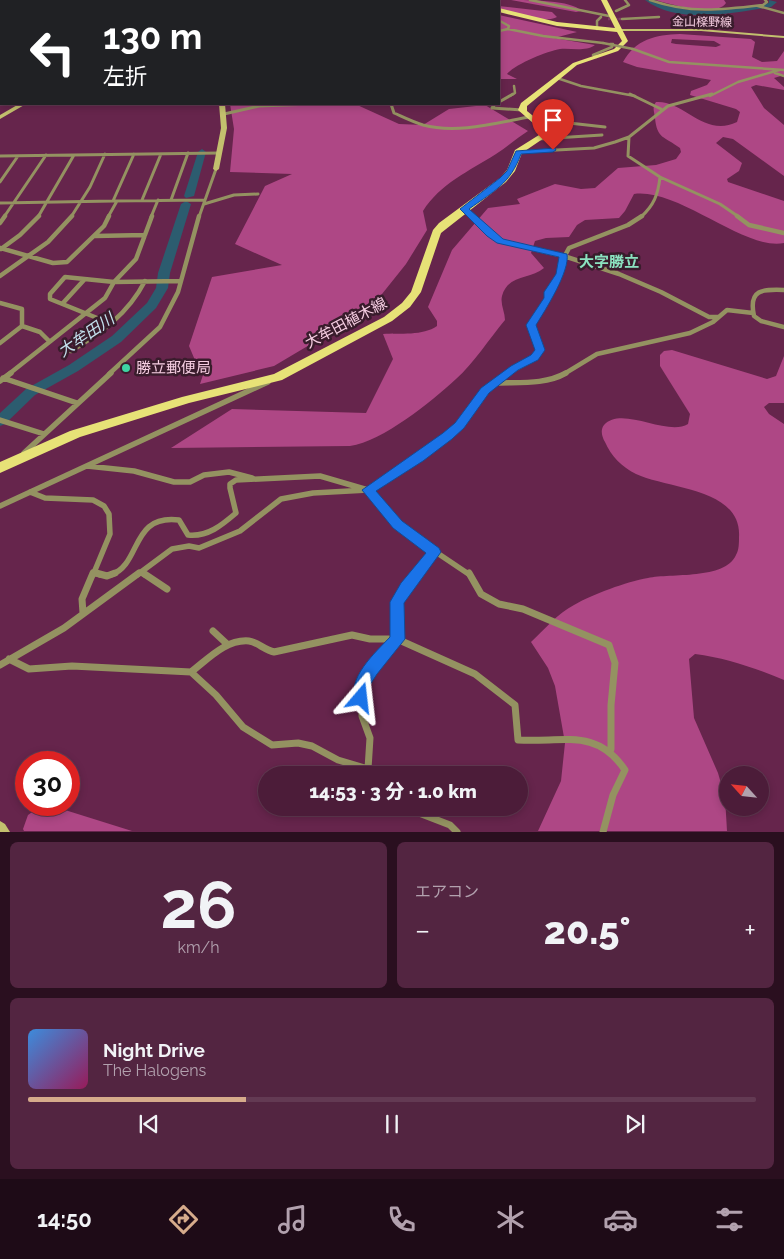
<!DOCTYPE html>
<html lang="ja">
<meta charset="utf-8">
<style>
body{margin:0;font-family:Raleway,"Noto Sans JP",sans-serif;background:#532541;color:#f1f3f6;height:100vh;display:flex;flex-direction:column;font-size:19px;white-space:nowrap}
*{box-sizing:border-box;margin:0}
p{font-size:16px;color:#b2a1ae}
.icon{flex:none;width:28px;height:28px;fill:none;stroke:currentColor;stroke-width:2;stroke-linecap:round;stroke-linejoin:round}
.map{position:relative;height:832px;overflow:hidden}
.drawer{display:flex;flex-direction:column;gap:10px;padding:10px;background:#2a0f1f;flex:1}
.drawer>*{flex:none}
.top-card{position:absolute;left:0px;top:0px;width:500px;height:105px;box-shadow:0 2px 8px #0003,0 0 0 1px #633a53;background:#202124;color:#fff;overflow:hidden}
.needle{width:32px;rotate:297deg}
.controls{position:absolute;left:719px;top:766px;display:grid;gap:10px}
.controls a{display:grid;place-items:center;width:50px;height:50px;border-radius:50%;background:#4c1c39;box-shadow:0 2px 8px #0003,0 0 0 1px #633a53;font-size:25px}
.speed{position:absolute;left:15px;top:751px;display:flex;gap:10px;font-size:25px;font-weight:700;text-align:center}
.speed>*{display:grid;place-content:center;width:65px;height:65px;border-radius:50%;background:#4c1c39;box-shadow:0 2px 8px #0003,0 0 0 1px #633a53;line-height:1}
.speed .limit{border:8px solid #d22;background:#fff;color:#111}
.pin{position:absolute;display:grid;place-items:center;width:42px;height:42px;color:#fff;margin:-51px -21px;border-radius:50% 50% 50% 0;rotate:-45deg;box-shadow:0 0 5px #0007}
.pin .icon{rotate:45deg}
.me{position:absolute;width:55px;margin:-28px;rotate:17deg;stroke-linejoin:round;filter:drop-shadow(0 0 4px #0008)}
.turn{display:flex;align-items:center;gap:18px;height:105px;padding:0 20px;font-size:22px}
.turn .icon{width:65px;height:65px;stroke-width:2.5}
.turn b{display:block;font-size:35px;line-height:42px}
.big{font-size:38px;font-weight:800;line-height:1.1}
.drawer .card{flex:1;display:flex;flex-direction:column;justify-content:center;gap:8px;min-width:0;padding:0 18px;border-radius:8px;background:#532541}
.drawer .dial{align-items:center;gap:0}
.dial b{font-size:65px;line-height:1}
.song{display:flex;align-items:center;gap:15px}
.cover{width:60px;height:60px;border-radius:8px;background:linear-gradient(135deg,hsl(210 70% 55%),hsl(330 70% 35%))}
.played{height:5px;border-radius:2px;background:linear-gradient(90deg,#d6ab8b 30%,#633a53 30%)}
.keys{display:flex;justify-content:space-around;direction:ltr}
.heat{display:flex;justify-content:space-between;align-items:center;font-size:28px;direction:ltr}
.drawer .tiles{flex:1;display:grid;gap:10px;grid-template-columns:1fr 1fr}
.card:last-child{grid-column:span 2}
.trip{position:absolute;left:258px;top:766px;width:270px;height:50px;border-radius:25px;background:#4c1c39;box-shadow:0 2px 8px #0003,0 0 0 1px #633a53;font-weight:800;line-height:50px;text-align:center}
.menu{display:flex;height:80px;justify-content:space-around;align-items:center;background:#1e0b17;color:#b2a1ae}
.menu .icon{width:35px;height:35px}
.menu .current{color:#d6ab8b}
.menu b{font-size:22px;color:#f1f3f6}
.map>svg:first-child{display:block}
.forest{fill:#ae4785;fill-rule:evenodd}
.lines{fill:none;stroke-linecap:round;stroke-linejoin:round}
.river{fill:#2c5c6f;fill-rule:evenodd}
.street-tunnel{stroke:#7c3e62;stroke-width:2.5;stroke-dasharray:2.5 1;stroke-linecap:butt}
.street-far4{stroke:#949261;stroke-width:2.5}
.street-far3{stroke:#949261;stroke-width:3}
.street-far2{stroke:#949261;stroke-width:4.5}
.street-far1{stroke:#949261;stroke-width:5.5}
.street{stroke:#949261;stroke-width:7}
.secondary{fill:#c3c06e;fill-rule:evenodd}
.primary{fill:#e7e277;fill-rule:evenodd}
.street-bridge{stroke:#949261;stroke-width:2.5}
.route{fill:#1a73e8;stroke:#114b97}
.poi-dot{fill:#3ed4a3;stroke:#391c2c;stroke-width:2}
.labels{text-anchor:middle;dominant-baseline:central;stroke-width:5;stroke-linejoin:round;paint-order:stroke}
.far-street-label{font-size:12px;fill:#f6cee2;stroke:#391c2c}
.far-quarter-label{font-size:15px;font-weight:bold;fill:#8be3c0;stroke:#391c2c}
.street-label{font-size:15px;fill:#f6cee2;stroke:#391c2c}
.poi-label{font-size:15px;fill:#f6cee2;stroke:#391c2c;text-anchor:start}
.water-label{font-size:16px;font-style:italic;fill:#c5e3f0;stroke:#391c2c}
</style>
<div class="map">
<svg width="784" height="832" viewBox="0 0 784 832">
<rect width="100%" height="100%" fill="#66254c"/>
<path class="forest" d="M0 0H194L210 1H1L0 25Z
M511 0C528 0 573 0 581 11L576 12Z
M655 0H724L726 3C716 18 671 4 655 0Z
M499 6 552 12 557 17C545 24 513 13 499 11Z
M499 15 577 32 554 38 595 45C585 52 572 48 560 49 547 51 514 65 507 74L517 79H499Z
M680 34 751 39 755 42 752 57 762 62 777 61 784 51V75L774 78 784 87V90L756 85 751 87 764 108 784 125V176L733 139 723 137 716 143 742 163 739 171 727 179 728 182 784 201V243C744 251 679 188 634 194L625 211 619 218 585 220 577 225 569 237 546 238 535 241 531 253 544 268C530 280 508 274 502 296 500 304 505 312 505 320 490 338 473 364 456 379 431 402 383 441 350 446L171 448 232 409 366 413 393 359 383 334C400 333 423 336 437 326V321L428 307 452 250 488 208 520 204 517 199 555 184 581 189 595 188 618 168 656 165 676 159 681 152 680 148C664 136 657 139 655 118 654 111 652 107 656 102 684 100 704 138 737 122L740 112 736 109 690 95 691 91 707 85 711 80 637 67 623 62C636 39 655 35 680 34ZM672 39 714 41 721 45 716 47 676 44 671 43Z
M230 104H355L399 124 423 125 449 109 485 105 528 131C517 138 507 147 496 154 469 171 440 184 423 211L427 230 406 264 370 309 274 366 200 384 204 372 197 365 189 346 212 277 282 265 235 244 265 186 292 174 230 172 234 129Z
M672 350 767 379 776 376 784 356V403H769L764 407 769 414 784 424V680C755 668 726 658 695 654L689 659 694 718 718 773 725 797 727 831H538L561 781 565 743 555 686 548 668 531 642C544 630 558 613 574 605 593 594 626 582 648 578 671 573 725 580 736 555 739 550 739 543 739 537 742 488 668 489 636 474 622 467 611 456 605 442 602 437 600 430 604 425 622 405 667 437 688 424L690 414 660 366V355L664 351Z
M42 805H49L132 831H24L23 829 28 815Z"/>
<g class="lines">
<path class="river" d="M645 0C660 0 675 9 691 10 717 13 743 7 769 3V0L777 2 771 7C732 13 679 25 645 0Z
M202 149 206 152 194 196 186 198 184 196 198 152Z
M186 201 191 204 170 273 168 288 156 308 121 342 78 371 35 395 5 424 0 426V413L26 389 69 365 112 336 147 303 156 288 158 273 181 204Z"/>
<path class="street-tunnel" d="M608 19H622"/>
<path class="street-far4" d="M221 0 229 1
M530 0 614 17
M650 0C691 14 721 10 763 5L767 2 765 0
M758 6 784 13
M616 11 629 5 625 0
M622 19 659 17
M500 21 509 26 508 29
M597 29V21L601 17
M499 31 508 29 543 36 603 43
M633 49 669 62 784 70
M596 57 593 55 612 47 613 44H610
M775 73 784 76
M557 78 581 86 635 96
M510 96 515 93 514 86
M710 96 738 82 779 70"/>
<path class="street-far3" d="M630 94 661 109
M499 102 513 94
M391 104 394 113C403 117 413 122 423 125 457 134 496 123 529 117
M495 104 492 108 522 110
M224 114 259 106 313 104
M533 119 605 127
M629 137 628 156 660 177 720 204 739 217
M539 139 602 135
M519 152 594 148 615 142 629 137 668 106 712 94
M134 154 113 201 204 200
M0 156 220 153
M0 182 18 156
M142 200 161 154
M171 200 188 153
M0 203 113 201
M204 204 234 195 258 194
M464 209 473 217
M4 217 46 155
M38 217 74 155
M71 217 90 187 105 154
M108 217 117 201
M151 217 158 200
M199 217 216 169
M641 217C654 205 658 195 660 177"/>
<path class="street-far2" d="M471 216 500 241 564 256 619 274 661 292 709 317H718
M737 216 749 225 784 233
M0 223 5 216
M95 236 145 235
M0 248 53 263 67 262 104 226 109 216
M1 249 20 235 39 216
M0 276 48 242 72 216
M784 290C763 289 748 289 754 316L761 321 784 327
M0 303 22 309V326L0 343
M63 303 84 280
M112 324 50 299V294L65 277 114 282 181 281
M22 326 40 332 49 341
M71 351C102 332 128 314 145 281
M9 374 105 298 114 282 136 259 152 216
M109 374 160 327 178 292 199 216
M507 374 535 358 540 350 531 325 549 298V292L560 273V265L569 248 628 225 642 216
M564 374 597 354 690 333 713 322 727 310 753 313"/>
<path class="street-far1" d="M3 378 77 403
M0 381 11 373
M496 383C519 382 545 385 566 373
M0 420 44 434
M24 453 111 373
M87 466 134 471 174 482H190L204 475 229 472 252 478
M30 492 45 498 93 500 104 506 109 514 110 534 93 575
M0 506 268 382
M141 572 145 575
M95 573 100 575
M111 575C142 564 130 514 179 520L188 535C208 537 222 525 236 513L230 488V484L236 480 320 476 368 490 419 458 448 436 460 426 485 391 509 373
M137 575 172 549 189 546 199 548 240 531 281 499 313 493 368 490 406 532 470 575
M416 575 434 552"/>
<path class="street" d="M96 573 107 576 115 573
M143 573 167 589
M469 573 481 594 499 604 523 609 609 645 615 663 611 705V749
M83 613 82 599 93 573
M213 631 227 644
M397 639C394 612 400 594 417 573
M9 659 29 669 72 666 191 672C208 659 226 639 249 641 257 642 265 650 274 652L352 635 370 639H397L475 674 515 705 518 740C562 743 596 727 625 770L613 795 603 832
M0 665 64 628 139 573
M191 672 216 695 243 727 272 745 298 743 312 746 338 760 368 769 372 775
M368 769 370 738 362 716V693L369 674 397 639
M406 808 450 825 457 832"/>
<path class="secondary" d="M618 29H701L784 36V38L701 31H620Z
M19 104H26L0 119V115Z
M219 104H225L227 128 219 169 216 171 213 169 221 128Z
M0 821 5 824 10 832H0Z"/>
<path class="primary" d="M271 0H332L333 1H272Z
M601 0H607L628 41 618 51 577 65 527 106V111L548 128 547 136 522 153 515 171 506 182 441 233 421 292 410 307 392 321 282 380 189 403 80 437 0 473V462L70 431 182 397 274 374 384 317 402 303 411 292 433 230 439 223 500 178 507 170 515 150 539 135 540 129 518 110 521 103 573 63 614 49 622 41 617 32 557 26 499 12V8L557 22 615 28Z"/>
<path class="street-bridge" d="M603 43 633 49"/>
</g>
<path class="route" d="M555 148 556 150 553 152 521 154C510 184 494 191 469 209L503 239 567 254C570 271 546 309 536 325L545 350 538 360 518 370 489 393 464 428 452 439 423 461 376 491 402 521 439 548 441 552 404 603 405 639 377 674 370 685 367 703 361 705 356 703C345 679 376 652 390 637V602L401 583 426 553 393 528 362 490 443 433 455 423 481 388 511 366 531 355 535 350 526 325 544 298V292L556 274 559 257 497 243 487 236 460 209 500 178 507 171 516 151Z"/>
<circle class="poi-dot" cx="126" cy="368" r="5"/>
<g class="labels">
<g class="far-street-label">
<text transform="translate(702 22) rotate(1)">金山檪野線</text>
</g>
<g class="far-quarter-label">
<text x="609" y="262">大字勝立</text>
</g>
<g class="street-label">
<text transform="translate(346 323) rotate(-28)">大牟田植木線</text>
</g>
<g class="poi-label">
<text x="136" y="368">勝立郵便局</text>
</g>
<g class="water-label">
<text transform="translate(86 335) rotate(-34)">大牟田川</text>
</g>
</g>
</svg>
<div class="controls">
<a><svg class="needle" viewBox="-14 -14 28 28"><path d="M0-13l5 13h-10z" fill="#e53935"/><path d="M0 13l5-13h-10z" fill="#b2a1ae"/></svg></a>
</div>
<div class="speed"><div class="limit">30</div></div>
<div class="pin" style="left:553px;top:150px;background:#d93025"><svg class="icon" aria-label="arrive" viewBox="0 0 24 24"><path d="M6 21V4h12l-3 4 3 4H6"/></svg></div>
<svg class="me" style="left:361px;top:698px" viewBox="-20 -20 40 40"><path d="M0-17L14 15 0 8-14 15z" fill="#1a73e8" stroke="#fff" stroke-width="4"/></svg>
<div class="trip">14:53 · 3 分 · 1.0 km</div>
<div class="top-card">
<div class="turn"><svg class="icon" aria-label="left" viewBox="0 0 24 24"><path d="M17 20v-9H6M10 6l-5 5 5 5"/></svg><div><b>130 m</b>左折</div></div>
</div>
</div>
<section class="drawer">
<div class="tiles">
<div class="card dial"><b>26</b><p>km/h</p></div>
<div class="card"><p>エアコン</p>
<div class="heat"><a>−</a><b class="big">20.5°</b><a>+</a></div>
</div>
<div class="card">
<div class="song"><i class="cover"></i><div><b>Night Drive</b><p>The Halogens</p></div></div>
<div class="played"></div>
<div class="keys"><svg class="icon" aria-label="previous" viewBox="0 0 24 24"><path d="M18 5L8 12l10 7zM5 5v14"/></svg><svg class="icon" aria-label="pause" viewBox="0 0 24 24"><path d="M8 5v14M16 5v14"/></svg><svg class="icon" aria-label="next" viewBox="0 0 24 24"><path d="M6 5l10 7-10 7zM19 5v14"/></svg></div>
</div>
</div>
</section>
<nav class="menu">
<b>14:50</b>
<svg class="icon current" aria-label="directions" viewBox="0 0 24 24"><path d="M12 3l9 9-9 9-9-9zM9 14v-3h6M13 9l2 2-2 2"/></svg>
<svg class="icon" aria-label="music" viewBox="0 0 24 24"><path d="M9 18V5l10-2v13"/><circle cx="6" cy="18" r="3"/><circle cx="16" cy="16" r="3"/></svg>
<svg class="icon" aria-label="phone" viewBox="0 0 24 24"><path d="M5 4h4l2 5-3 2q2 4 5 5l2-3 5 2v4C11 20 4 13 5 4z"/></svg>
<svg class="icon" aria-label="climate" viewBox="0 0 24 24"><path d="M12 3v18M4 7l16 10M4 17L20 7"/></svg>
<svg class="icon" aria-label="car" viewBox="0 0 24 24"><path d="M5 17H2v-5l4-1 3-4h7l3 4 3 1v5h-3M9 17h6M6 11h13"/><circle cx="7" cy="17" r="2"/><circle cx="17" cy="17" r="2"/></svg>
<svg class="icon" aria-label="filters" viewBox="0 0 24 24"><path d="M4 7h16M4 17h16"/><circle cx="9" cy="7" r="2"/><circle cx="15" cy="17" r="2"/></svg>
</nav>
